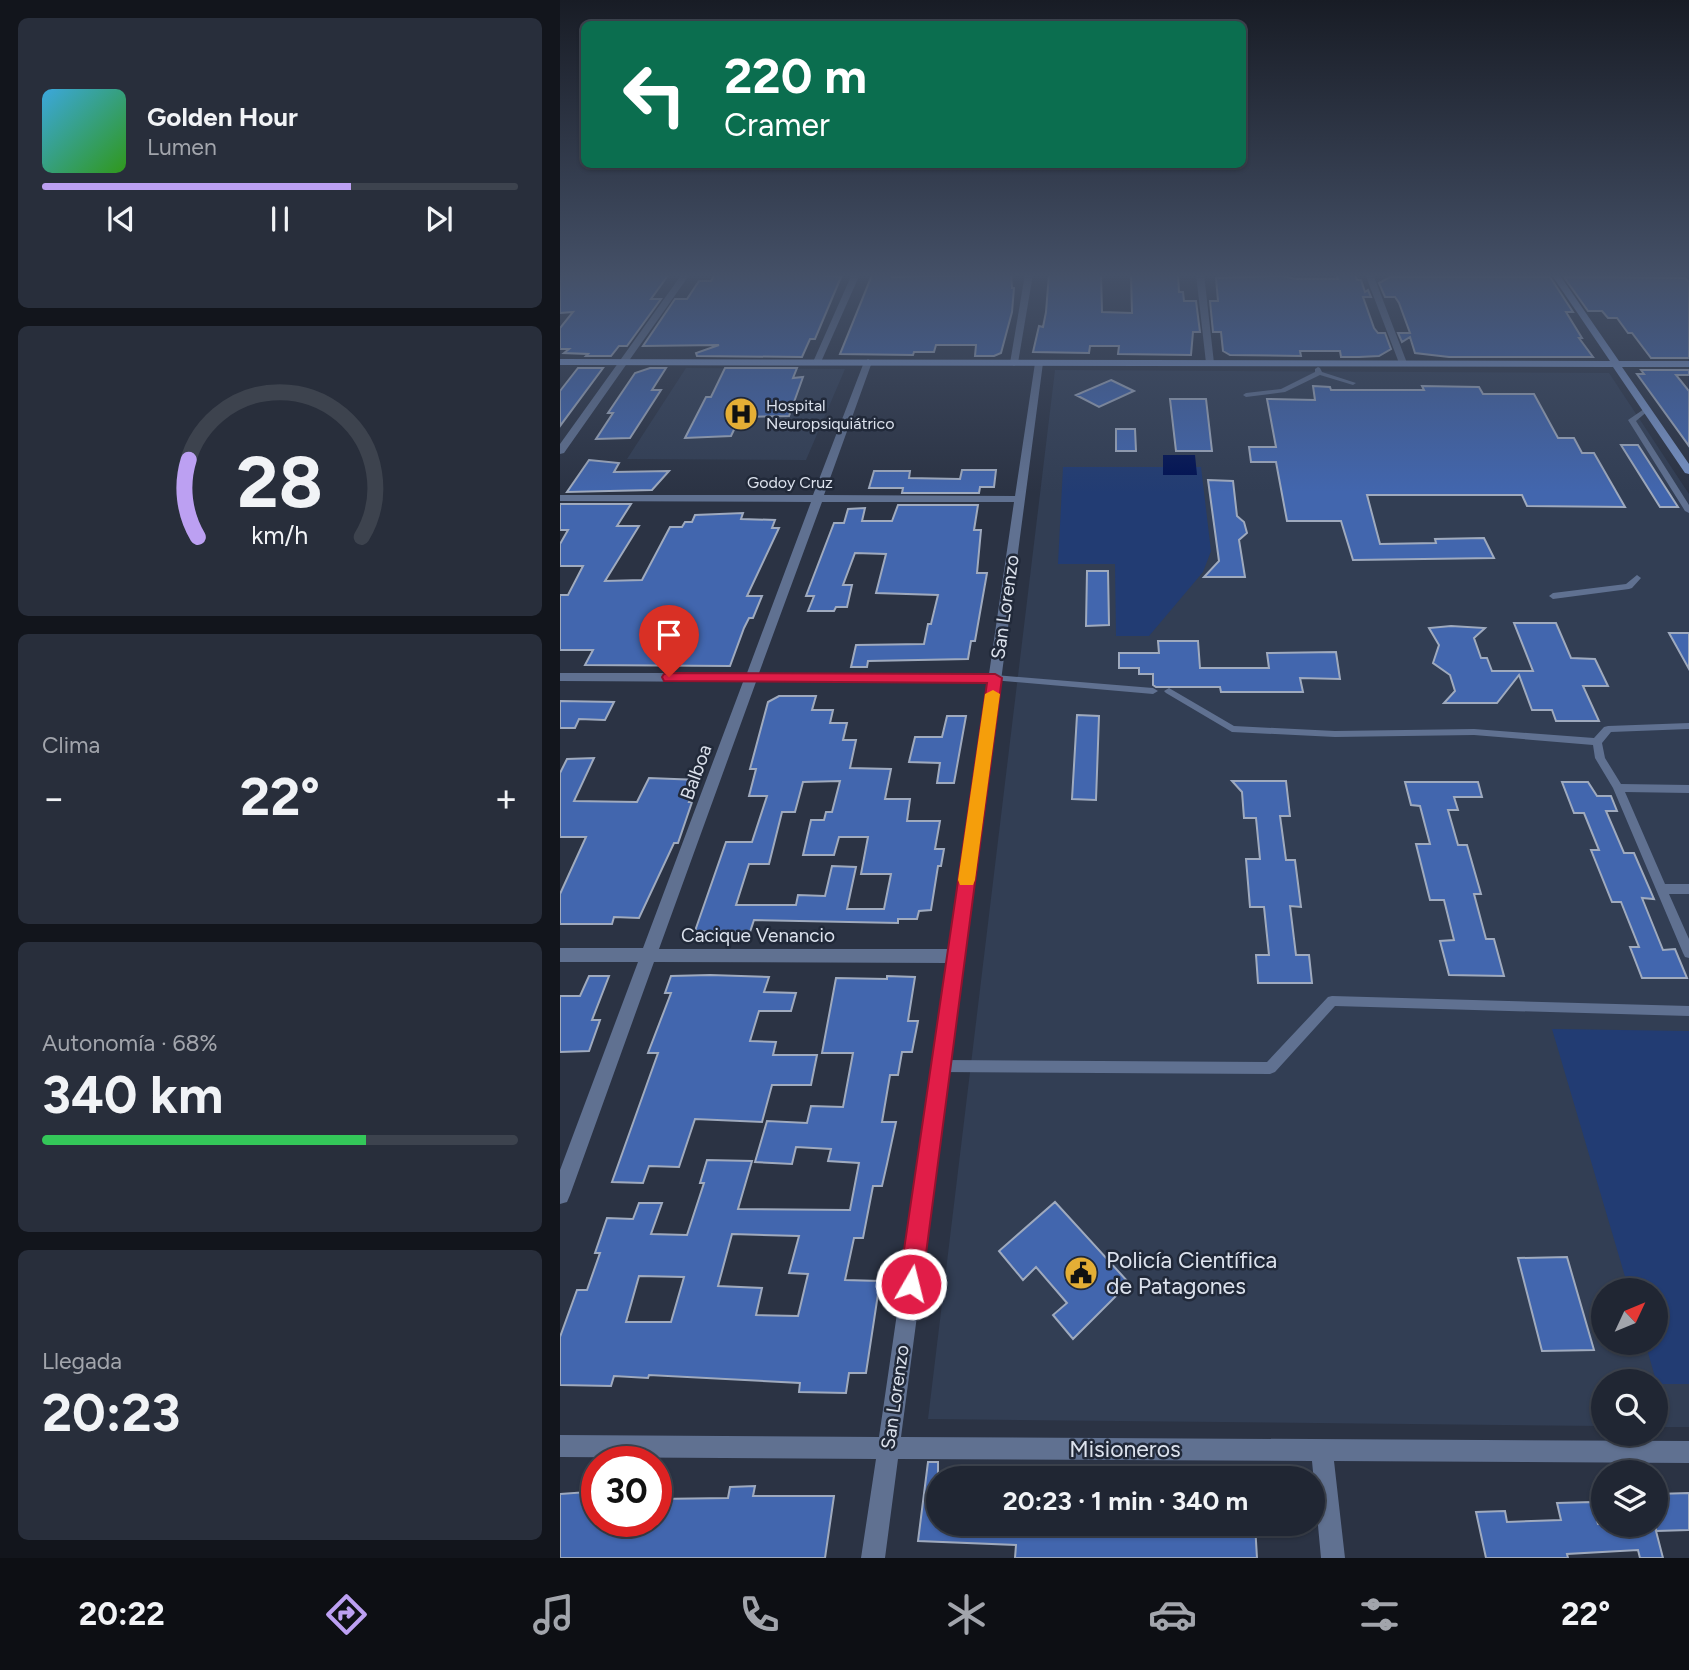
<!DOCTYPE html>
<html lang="es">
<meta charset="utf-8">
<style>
body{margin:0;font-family:Figtree,sans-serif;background:#282e3b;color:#f1f3f6;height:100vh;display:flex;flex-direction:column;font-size:26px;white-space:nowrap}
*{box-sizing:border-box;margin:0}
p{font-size:23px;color:#a2a5ac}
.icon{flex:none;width:38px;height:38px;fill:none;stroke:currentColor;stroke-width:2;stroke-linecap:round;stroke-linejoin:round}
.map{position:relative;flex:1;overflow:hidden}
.panel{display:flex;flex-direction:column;gap:18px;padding:18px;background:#12151c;width:560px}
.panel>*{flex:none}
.guide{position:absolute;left:21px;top:21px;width:665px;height:147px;border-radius:10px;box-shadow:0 2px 5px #0004,0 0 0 2px #3d434e;background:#0b6e4f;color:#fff;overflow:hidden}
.needle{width:46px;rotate:46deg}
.controls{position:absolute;left:1031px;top:1278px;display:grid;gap:14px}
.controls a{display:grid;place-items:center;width:77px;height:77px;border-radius:50%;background:#202633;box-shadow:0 2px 5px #0004,0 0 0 2px #3d434e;font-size:35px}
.speed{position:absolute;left:21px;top:1446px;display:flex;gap:14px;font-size:35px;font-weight:700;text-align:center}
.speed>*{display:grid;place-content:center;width:91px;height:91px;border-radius:50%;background:#202633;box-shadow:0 2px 5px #0004,0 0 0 2px #3d434e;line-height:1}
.speed .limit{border:10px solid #d22;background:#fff;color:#111}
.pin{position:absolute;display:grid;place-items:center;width:60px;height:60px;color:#fff;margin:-72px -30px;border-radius:50% 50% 50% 0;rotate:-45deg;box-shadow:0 0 7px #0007}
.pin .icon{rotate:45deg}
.me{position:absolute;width:77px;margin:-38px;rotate:8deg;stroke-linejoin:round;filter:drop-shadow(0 0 5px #0008)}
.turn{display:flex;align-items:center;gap:24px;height:147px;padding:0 28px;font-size:32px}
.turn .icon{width:91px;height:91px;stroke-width:2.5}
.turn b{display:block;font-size:49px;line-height:60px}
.big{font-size:52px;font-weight:700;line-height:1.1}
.panel .widget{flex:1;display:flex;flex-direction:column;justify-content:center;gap:10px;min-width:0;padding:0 24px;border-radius:10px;background:#282e3b}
.panel .dial{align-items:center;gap:0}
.dial svg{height:182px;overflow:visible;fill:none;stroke:#3d434e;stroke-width:7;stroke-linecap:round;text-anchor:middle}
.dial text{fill:#f1f3f6;stroke:none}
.song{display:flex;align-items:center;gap:21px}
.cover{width:84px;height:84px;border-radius:10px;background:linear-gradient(135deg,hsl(200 70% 55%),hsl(110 70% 35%))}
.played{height:7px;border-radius:4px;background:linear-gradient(90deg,#bca0f2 65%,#3d434e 65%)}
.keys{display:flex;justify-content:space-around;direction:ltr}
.heat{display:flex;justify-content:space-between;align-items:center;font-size:38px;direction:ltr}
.charge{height:10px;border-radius:5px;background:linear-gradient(90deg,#34c759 68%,#3d434e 0)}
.trip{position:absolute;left:366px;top:1466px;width:399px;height:70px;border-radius:35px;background:#202633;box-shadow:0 2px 5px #0004,0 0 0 2px #3d434e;font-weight:700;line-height:70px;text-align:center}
.tab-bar{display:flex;height:112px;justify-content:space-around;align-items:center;background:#0d0f14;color:#a2a5ac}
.tab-bar .icon{width:49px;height:49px}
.tab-bar .current{color:#bca0f2}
.tab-bar b{font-size:32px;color:#f1f3f6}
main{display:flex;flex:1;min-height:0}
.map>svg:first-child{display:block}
.built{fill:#323e54;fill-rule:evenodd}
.green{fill:#223c73}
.water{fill:#001254}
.building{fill:#4266ae;stroke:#9faabe;stroke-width:2;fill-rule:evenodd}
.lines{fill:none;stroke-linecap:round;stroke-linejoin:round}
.lane{fill:#607191;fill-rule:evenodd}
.street{fill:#607191;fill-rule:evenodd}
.secondary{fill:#7893c6;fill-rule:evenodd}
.route{fill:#e11d48;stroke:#92132f;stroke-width:2}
.slow{fill:#f59e0b}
.labels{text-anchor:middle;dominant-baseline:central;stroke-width:5;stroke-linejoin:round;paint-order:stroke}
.far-poi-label{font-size:16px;fill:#dce2ed;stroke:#212939;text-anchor:start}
.far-street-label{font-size:16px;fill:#dce2ed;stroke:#212939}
.street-label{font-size:19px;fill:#dce2ed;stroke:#212939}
.near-poi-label{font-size:23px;fill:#dce2ed;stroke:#212939;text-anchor:start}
.near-street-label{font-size:23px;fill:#dce2ed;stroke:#212939}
</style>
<main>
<section class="panel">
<div class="widget">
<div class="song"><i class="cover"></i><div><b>Golden Hour</b><p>Lumen</p></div></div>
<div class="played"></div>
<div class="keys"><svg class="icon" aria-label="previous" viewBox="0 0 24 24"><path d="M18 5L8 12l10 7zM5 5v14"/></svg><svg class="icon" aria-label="pause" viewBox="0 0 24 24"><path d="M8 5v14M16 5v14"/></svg><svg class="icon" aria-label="next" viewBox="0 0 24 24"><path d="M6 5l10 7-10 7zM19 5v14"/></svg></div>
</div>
<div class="widget dial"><svg viewBox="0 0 100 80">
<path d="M14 69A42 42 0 1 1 86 69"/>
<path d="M14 69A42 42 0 0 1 10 35" stroke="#bca0f2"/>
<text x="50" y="56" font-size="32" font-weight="700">28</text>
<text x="50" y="72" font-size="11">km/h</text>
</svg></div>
<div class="widget"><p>Clima</p>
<div class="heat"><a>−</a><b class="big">22°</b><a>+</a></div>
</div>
<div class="widget"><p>Autonomía · 68%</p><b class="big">340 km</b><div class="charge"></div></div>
<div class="widget"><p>Llegada</p><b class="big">20:23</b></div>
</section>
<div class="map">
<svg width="1129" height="1558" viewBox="0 0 1129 1558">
<rect width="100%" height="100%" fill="#2b3344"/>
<path class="built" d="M126 368 285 369 246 460 67 459Z
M495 370 1049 373 1129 494V1427H1096V1381H1043V1426L368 1419ZM1043 1290H1096V1342H1043Z"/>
<path class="green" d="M503 467H641L651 551 643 572 589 636H556L555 564H498Z
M992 1029 1129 1031V1384H1097L1085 1342H1096V1290H1069Z"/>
<path class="water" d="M603 455H635L637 475H603Z"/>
<path class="building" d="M10 274 56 275 109 274 91 299H101L67 346H59L51 356H26L28 354 4 353 9 349H0V328L13 312 0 313V276Z
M155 274H251L281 277 255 339H250L242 357 137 356 136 353 159 345 83 346 115 299H127L139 281H151Z
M332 274V277L451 274 452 288H454L452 312 441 353 434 356H415L416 345H376L374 352H354L353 355 280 354 312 275Z
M489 274H541L542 312 572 313 571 274 618 275 619 292H623L624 301H636L640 332H633L631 355 558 354 559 346H530L529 353 473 352 479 326 483 327 486 312Z
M776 275H795L797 280H801L805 292 808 290 811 297H803L814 328 818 333H825L831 349 819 356 799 357H781L780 351H740L741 356 670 355 663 351 661 332H653L650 301H658L656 278 722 276 736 279H778Z
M830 277H990L1013 312H1006L1022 338H1019L1033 357H889L855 353 850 337 842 342 838 333H850L839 303 835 297H825L819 283Z
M1004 277 1125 278 1129 282V358H1091L1072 333H1068L1057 318H1048L1042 311H1028Z
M18 368H43L0 426V391Z
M90 368H106L92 390H101L70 438 36 439 53 413H48L75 373Z
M165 368H237L233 378 243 377 229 416 180 417 171 436 125 438 146 397H151Z
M1081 370H1129V375H1116L1129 391V446L1077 374H1084Z
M551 380 574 391 539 407 516 395Z
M753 386 770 387 771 390H864L862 386 919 387 923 394H974L998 438H1014L1022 453H1034L1065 507 967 506 962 495H807L820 544 876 543 875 539 924 538 934 558 793 560 781 521H727L716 462H691L689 447H716L707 399 755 400Z
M610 399H646L652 451H616Z
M556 429H575L576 451H556Z
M1061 445H1078L1118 507H1100Z
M29 460 59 463 54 472 109 471 92 490 7 492Z
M402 470H436L434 487H420L419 493H342L343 488H309L314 471H350L349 478 400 479Z
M648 480 673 481 677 516 684 522 687 533 679 540 685 577H644L659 561Z
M0 504H71L57 526H79L45 581 82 580 110 527H122L125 522H132L135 515 183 513 181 519 215 520 212 528H219L187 596H202L193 618H189L184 628 170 666 25 665 33 650H0V595H8L23 566H0V544L8 530H0Z
M338 505H418L414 530H421L417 573H427L415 641H411L408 659 308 661 307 667H291L296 645 364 644 368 624H371L378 595 316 593 326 554 295 553 283 585H292L287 607H276L274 611H248L254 596H246L274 523H284L288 509 305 508 302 521H332Z
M527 571H548L549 625 526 626Z
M954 623H996L1011 658 1035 659 1048 686H1023L1039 721H996L992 710H972L959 675 937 703H884L895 691 890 675 873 663 879 645 869 628 891 626 925 628 914 638 921 658H927L932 671H973Z
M1109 633H1129V669Z
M598 641H638L640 668H709L707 653 776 652 780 679 740 678 743 692H661L660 687H596L593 685V674H579V668H559V653H599Z
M219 696H256L252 710H273L270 723H287L283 740H296L290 768 331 769 325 799H350L347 821H380L375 849H384L381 866H378L371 910 359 911 357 919H338V923L194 920 190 932 135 931 166 842H192L207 796H189L196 769H190L208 702ZM280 781 272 812H266L264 820H251L243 855H274L279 837H308L301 874H331L324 909H287L296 867 272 866 265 896 238 895 236 905H176L189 864H209L222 812H235L243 782Z
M0 701 54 702 45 720 19 719 15 728H0Z
M517 715 539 716 536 800 512 799Z
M387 716H406L394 783H377L380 763 349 762 355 737H382Z
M34 758 14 801 77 802 89 778 139 780 129 802H132L118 843H114L79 918 54 917 52 924H0V894L26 837H0V773L7 759Z
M672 781H726L730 816H720L726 860H735L741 907 730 906 736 955H749L752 983H698L696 955H709L704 907H690L686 859H700L696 818H684L682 792Z
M845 782H918L922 797H894L898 810H888L898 845H907L921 894H914L926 939H934L944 976 889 975 880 941 894 940 884 900H870L856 844H870L860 806 851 805Z
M1002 782H1028L1037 796H1051L1057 811H1046L1064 853H1074L1094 899 1082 898 1103 950 1115 949 1127 978H1082L1070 947H1079L1061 902H1052L1031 850H1039L1024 813H1014Z
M150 975 209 977 204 992 236 993 231 1011H199L190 1041 216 1042 213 1055H257L251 1085H212L202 1122 135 1119 119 1167 89 1166 83 1183 52 1182 98 1053H88L111 993H105L111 976Z
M29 976H49L32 1020H40L29 1051 0 1052V996H20Z
M327 976 355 977 348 1021H358L352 1052H342L338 1075H330L322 1122H336L327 1164 322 1186H313L303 1238H294L285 1280 320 1281 306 1373H289L286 1393 239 1392 240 1383 89 1375 88 1378 54 1376 51 1386 0 1385V1337L17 1290H27L40 1253H35L47 1218 73 1219 79 1203H102L91 1234 127 1235 144 1183H140L147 1160 192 1161 178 1209 290 1210 299 1163 268 1161 271 1149 236 1147 232 1164 195 1162 207 1121 247 1123 251 1106 283 1107 293 1053H262L276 978 327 979ZM172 1234 239 1236 229 1273 248 1274 238 1316 196 1315 202 1288 158 1286ZM79 1276 124 1277 111 1322H66Z
M495 1202 569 1283 513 1339 493 1315 507 1303 476 1267 463 1280 439 1251Z
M1007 1257 1034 1350 982 1351 958 1258Z
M368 1462H378V1524H695L697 1558H455L456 1545 358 1541Z
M195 1486 193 1496H274L265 1558H0V1494L27 1492 23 1506H37V1521H96V1499L168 1498 170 1487Z
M1129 1493V1530L1096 1531 1103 1558H1080L1078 1550 1007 1554 1008 1558H926L916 1512 945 1511 947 1522 1001 1520 997 1503 1032 1502 1038 1524H1094L1096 1530V1494Z"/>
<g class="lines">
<path class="lane" d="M758 367 760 368 762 372 796 383 793 385 760 375 725 392 686 397 683 395 686 393 721 389 755 372V369Z
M1087 407 1089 408V410L1076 421 1129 505V513L1125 511 1068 420Z
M1077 575 1081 578 1072 588 1069 589 993 599 989 596 993 593 1066 584Z
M435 675 593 688 598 691 593 694 432 680 430 678 432 676Z
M609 688 674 726 775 731 914 729 1034 738 1044 727 1048 726 1129 723V729L1051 732 1042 743 1045 758 1061 784 1129 785V793L1065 792 1105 884H1129V894H1109L1129 939V958L1125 957 1123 953 1053 788 1035 758 1033 745 914 735 775 737 672 732 606 693 604 691Z
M772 996 1129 1006V1016L775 1006 715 1072 710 1074 381 1072 376 1070 374 1066 376 1062 381 1060 707 1062 768 997Z"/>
<path class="street" d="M122 274H130L4 453 0 454V444Z
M292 274H300L261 362 254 364 253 362Z
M465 274H473L458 363 454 366 450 363Z
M636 274H644L654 363 650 366 646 363Z
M805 274H813L847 363 846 365 839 363Z
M308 359 312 362 264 495 455 496 475 363 479 360 483 363 341 1437 1129 1441V1463L774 1461 785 1558H761L752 1461 338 1459 325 1558H301L316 1459 0 1457V1435L319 1437 388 963 94 962 10 1195 7 1202 0 1204V1170L78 962H0V948H83L183 682 0 681V673H187L251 502 0 501V495H253L304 362ZM262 502H454L429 674 199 673ZM196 682H428L390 949H99Z"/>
<path class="secondary" d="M991 274H999L1059 361H1129V367H1062L1129 464V474L1125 473 1053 367 0 365V359L1050 361Z"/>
</g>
<linearGradient id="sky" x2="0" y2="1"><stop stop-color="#181c25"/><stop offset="0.56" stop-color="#445067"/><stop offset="1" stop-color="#445067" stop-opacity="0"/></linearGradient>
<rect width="1129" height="492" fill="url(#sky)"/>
<path class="route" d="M109 673 435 674 442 678 362 1284 359 1292 351 1296 342 1292 339 1284 427 683 104 681 102 677 104 674Z"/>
<path class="slow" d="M433 690 440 694 415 880 413 885H400L398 880 425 694Z"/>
<defs>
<symbol id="hospital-disc" viewBox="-11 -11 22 22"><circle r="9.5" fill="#e4ae35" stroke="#212939"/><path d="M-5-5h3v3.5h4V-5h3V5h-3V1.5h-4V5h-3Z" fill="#111"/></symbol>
<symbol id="civic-disc" viewBox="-11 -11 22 22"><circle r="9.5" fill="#e4ae35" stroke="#212939"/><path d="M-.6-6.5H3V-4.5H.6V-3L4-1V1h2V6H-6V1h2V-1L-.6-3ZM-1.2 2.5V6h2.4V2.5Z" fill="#111"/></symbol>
</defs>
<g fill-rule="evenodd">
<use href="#hospital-disc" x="162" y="395" width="38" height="38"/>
<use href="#civic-disc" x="502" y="1254" width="38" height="38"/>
</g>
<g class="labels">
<g class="far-poi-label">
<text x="206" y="405">Hospital<tspan x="206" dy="18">Neuropsiquiátrico</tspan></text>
</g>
<g class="far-street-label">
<text x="230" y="482">Godoy Cruz</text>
</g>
<g class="street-label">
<text transform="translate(445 607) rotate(-82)">San Lorenzo</text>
<text transform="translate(136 772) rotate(-70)">Balboa</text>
<text x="198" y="935">Cacique Venancio</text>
<text transform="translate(335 1397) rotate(-82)">San Lorenzo</text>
</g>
<g class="near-poi-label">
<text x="546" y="1260">Policía Científica<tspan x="546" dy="26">de Patagones</tspan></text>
</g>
<g class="near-street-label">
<text x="565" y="1449">Misioneros</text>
</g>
</g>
</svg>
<div class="controls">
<a><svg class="needle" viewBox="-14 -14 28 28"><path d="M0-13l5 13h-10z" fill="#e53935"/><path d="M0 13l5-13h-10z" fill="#a2a5ac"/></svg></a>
<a><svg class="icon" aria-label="search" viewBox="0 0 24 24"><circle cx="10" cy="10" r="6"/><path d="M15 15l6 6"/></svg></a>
<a><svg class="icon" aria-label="layers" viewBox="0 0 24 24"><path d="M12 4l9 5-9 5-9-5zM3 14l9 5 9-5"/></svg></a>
</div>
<div class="speed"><div class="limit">30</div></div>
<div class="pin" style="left:109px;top:677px;background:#d93025"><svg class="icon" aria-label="arrive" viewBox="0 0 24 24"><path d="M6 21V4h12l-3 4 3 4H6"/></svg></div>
<svg class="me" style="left:351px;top:1284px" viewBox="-20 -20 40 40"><circle r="17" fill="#e11d48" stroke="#fff" stroke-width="3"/><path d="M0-11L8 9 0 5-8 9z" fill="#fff"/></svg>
<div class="trip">20:23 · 1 min · 340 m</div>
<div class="guide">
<div class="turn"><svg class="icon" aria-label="left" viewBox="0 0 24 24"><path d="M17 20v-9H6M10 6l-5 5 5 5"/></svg><div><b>220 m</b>Cramer</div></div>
</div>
</div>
</main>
<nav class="tab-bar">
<b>20:22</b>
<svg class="icon current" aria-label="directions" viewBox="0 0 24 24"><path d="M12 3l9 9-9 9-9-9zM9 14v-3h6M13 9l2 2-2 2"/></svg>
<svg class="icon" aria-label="music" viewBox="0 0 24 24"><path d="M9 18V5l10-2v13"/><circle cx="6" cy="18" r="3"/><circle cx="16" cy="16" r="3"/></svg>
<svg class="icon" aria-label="phone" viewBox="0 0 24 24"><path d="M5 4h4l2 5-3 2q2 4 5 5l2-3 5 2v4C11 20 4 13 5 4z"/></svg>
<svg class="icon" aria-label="climate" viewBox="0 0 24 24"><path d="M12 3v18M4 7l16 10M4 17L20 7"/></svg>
<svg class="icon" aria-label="car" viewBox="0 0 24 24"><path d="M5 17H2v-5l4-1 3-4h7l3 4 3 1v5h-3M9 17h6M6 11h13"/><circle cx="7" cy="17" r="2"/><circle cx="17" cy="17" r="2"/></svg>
<svg class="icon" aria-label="filters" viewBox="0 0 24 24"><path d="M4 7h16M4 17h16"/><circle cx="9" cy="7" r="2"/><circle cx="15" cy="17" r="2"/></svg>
<b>22°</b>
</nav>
